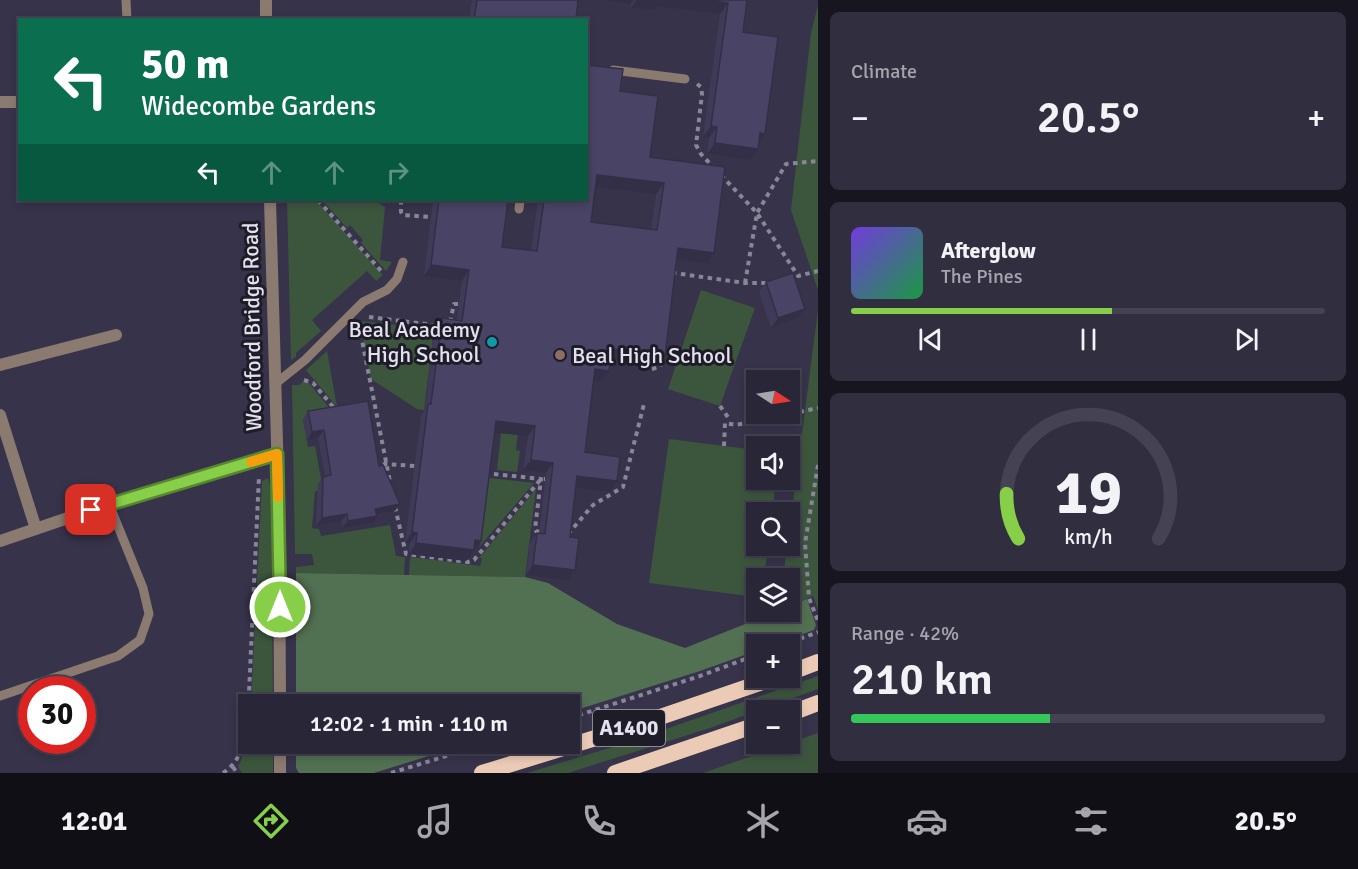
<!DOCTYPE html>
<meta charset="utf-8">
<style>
body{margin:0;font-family:Signika,sans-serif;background:#312e40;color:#f1f3f6;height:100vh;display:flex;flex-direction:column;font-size:22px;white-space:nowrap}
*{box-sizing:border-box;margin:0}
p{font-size:20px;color:#a5a5ae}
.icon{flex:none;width:33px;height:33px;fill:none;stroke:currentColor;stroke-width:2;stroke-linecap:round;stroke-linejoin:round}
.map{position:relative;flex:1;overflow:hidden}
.drawer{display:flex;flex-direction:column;gap:12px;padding:12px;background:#17151f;width:540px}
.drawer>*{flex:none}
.top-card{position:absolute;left:18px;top:18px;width:570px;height:183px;border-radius:0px;box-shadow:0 3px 9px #0003,0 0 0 2px #454353;background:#0b6e4f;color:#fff;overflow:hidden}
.needle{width:39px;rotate:102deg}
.buttons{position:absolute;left:746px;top:370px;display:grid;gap:12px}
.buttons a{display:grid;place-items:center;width:54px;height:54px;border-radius:0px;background:#292638;box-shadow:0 3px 9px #0003,0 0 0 2px #454353;font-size:30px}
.speed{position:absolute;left:18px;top:676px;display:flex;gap:12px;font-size:30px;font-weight:700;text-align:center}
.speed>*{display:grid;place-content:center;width:78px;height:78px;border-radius:50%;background:#292638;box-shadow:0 3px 9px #0003,0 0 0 2px #454353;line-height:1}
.speed .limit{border:9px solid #d22;background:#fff;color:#111}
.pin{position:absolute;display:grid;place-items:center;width:51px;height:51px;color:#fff;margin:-26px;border-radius:12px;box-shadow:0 3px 9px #0006}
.me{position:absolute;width:66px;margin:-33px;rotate:0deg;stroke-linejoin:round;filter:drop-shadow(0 0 4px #0008)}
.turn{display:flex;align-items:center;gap:21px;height:126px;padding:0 24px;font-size:27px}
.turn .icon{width:78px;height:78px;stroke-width:2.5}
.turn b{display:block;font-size:42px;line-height:51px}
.lanes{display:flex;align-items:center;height:57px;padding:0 24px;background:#0003;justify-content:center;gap:30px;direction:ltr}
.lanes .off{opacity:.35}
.big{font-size:45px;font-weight:600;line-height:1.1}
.drawer .tile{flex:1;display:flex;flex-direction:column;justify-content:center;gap:9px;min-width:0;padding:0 21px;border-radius:9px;background:#312e40}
.drawer .dial{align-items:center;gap:0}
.dial svg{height:156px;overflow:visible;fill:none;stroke:#454353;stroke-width:7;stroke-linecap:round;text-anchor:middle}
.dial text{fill:#f1f3f6;stroke:none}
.song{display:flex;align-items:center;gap:18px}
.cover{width:72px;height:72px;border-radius:9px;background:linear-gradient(135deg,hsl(260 70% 55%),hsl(140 70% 35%))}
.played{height:6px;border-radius:3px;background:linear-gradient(90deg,#88cf49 55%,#454353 55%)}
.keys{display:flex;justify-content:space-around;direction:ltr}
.heat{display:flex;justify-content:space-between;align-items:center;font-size:33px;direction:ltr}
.charge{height:9px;border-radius:4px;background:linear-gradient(90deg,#34c759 42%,#454353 0)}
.trip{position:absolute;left:238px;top:694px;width:342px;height:60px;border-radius:0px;background:#292638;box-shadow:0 3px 9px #0003,0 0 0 2px #454353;font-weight:600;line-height:60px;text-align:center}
.tab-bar{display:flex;height:96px;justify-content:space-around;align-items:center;background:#100f16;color:#a5a5ae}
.tab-bar .icon{width:42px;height:42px}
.tab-bar .selected{color:#88cf49}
.tab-bar b{font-size:27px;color:#f1f3f6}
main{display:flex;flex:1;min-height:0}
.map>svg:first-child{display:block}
.green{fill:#3c563d}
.forest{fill:#527052}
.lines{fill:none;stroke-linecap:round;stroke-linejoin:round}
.path{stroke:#898699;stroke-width:4;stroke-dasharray:4.5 4.5;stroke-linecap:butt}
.service{stroke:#8b7a70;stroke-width:9}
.minor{stroke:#8b7a70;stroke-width:12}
.trunk{stroke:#eccbb6;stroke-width:16}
.wall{fill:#3f3a57;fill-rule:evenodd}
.shaded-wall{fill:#332f47}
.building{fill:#494365;stroke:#332f47;stroke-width:1.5;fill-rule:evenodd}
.route-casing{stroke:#58872f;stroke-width:15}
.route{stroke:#88cf49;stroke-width:10}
.slow{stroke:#f59e0b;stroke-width:10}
.culture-dot{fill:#0f9aa8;stroke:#1e1c27;stroke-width:2}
.education-dot{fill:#8d6e63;stroke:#1e1c27;stroke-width:2}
.labels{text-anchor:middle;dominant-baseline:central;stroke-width:6;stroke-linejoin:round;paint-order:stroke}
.shield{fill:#1e1c27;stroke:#a8a6b4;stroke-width:1.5}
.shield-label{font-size:21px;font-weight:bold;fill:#e3e1f0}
.street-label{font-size:22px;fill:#e3e1f0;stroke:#1e1c27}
.poi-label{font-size:22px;fill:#e3e1f0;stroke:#1e1c27;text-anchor:end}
</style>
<main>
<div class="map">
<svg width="818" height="773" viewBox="0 0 818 773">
<rect width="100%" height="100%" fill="#37334a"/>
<path class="green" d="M818 5V290L791 210 811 33Z
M287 200H316L383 275 376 281 367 271 312 320 321 331 296 353V357L291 360Z
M322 200H374L385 207 380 260 392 262 386 271 361 243 363 240 350 225 347 228Z
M701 290 755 308 720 406 668 389Z
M818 310V610L813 596 789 606V579H783L787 546H789V533Z
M360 321 434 329 424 410 417 409 371 379Z
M327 351 337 407 306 370Z
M304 381 308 382 331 410 303 419 308 447 315 446 322 484H318V491H315L312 528 319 529 321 536 390 525 396 556 405 557 404 575 296 573V567L314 565 312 554H295L292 385H299Z
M519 424 516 450 520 451 517 472 497 470 501 433 508 434Z
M669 439 756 450V480H776L772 513H756V546H768L764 579H756V597L649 583Z
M268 478 271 489 273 705H251L262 481Z
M489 478 534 483 480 546Z
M536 489 525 577 409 575 410 557 480 566 482 558H479Z
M818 676V689L713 727 568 773H527L626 743Z
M818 733V773H703Z
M249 742V744H273V773H242L238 767Z"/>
<path class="forest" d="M296 573 525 577 548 583 617 624 685 648 775 612H789V606L807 599 816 625 814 630 772 645H756V651L700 671 570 712V705H296Z
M296 744H467L374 773H299L296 768Z"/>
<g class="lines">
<path class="path" d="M697 84 701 87 702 94 696 145 701 154 715 169
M721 175 757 213 798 276 818 271
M318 200 383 273
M401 200V212L403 215 431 217
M674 275V273L745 283H769
M745 283 757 213 786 164 818 161
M369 317 442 326
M450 322 454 304H459
M359 325 390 482
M652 369 660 367 663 357
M304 380 313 383 335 409
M720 406 730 420
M724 446 725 423 736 425 818 408
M818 465 805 543 809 598 818 621
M374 466 386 464 415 466
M485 473 541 479 535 529 536 531 543 533
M395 507 406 554 468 562 474 560 541 479H545
M568 534 593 505 623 487 644 404
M783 645 818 632
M570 718 700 676 756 655
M233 767 237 773
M223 773C243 760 245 738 248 715L259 476
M391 773 485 744"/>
<path class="service" d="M126 0 127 20
M613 70 685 79
M519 209 520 200
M275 384 305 360 363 302 387 290 397 279 403 262
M0 696 118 656 140 640 149 614 143 588 109 504"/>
<path class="minor" d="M266 0V20
M0 102H20
M270 200 279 512 280 705
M0 365 116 335
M0 415 36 529
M0 541 109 504 277 454
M280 744V773"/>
<path class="trunk" d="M789 673 818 662
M789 714 818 703
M482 773 628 728 774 678
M615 773 756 725"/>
</g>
<path class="wall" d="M472 0H578L576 20H469Z
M601 0H747L743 32 765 134 758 144V149L750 160 707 154 709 138 703 137 720 14 656 6 653 10 631 8V4Z
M620 91 650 157 707 263 677 259 665 356 658 366 610 360 609 371 602 381 594 380 585 452 610 492 576 488 570 537 568 581 526 575 530 543 537 533H539L546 473 523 470 528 436 495 432 474 552H472L466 561 409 554 410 543H405L421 415 425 409 434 329 442 318 457 320 462 281 424 276 433 200H508L502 247 531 251 538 200H586ZM596 186 656 194 651 229 591 222Z
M766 282 798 318 771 328 759 292Z
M308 411 379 466 395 511 377 515 372 523 342 528 341 521 316 526 318 484 323 477 325 476 318 438 307 440 303 419Z"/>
<path class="shaded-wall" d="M601 0H634L631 4Z
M636 0H704L728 3 720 14 656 6 653 10 631 8Z
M711 126 717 127 709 138 703 137Z
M760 133 765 134 757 145Z
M715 143 758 149 750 160 707 154Z
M597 175 664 183 656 194 590 186Z
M678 248 714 253 707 263 671 259Z
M431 265 469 270 462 281 424 276Z
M805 309 798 318 771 328 778 318Z
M612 349 665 356 658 366 604 359Z
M595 369 609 371 602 381 588 380Z
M496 421 535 426 528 436 489 432Z
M324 430 318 438 307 440 312 432Z
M531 460 553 463 546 473 523 470Z
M577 476 617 481 610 492 570 487Z
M400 504 395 511 369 516 375 509Z
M347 514 341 521 316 526 322 518Z
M377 516 372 523 342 528 348 521Z
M412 532 417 533 410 543H405Z
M475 540 481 541 466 561 409 554 416 543Z
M533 565 575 570 568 581 526 575Z"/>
<path class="building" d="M477 0H578L576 20H474Z
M704 0H747L743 32 778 37 765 134 760 133 758 149 715 143 717 127 711 126 728 3Z
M586 65 623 69 620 91 658 96 650 157 725 167 714 253 678 248 665 356 612 349 609 371 595 369 585 452 620 457 617 481 577 476 570 537 579 538 575 570 533 565 537 533 545 534 553 463 531 460 535 426 496 421 481 541 475 540 474 550 416 543 417 533 412 532 428 404H431L442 318 462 321 469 270 431 265 439 200H508L502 247 537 251 544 200H586ZM597 175 664 183 657 230 591 222Z
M793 273 805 309 778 318 766 282Z
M368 401 379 466 383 465 400 504 375 509 377 516 348 521 347 514 322 518 323 477 331 475 324 430 312 432 308 411Z"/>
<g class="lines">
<defs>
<path id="route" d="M91 510 277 454 280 607"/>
</defs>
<use href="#route" class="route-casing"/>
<use href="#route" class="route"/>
<path class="slow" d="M251 462 277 454 278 497"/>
</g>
<circle class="culture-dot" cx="492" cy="342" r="6"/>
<circle class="education-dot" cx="560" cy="355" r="6"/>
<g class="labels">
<rect class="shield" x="593" y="710" width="72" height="36" rx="4.5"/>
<g class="shield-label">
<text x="629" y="728">A1400</text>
</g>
<g class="street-label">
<text transform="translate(252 327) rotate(-91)">Woodford Bridge Road</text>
</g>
<g class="poi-label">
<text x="480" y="329">Beal Academy<tspan x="480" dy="25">High School</tspan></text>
<text x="572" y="355" text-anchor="start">Beal High School</text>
</g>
</g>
</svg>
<div class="buttons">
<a><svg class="needle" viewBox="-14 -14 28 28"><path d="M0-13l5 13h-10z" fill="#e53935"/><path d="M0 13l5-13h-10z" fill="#a5a5ae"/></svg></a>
<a><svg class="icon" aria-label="sound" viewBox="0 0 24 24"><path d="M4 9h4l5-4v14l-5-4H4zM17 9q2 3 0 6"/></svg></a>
<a><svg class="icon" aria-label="search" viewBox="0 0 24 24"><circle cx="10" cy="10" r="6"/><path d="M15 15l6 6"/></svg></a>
<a><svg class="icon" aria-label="layers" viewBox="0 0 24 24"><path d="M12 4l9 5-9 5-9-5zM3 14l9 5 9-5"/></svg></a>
<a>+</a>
<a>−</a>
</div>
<div class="speed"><div class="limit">30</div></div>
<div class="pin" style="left:91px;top:510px;background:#d93025"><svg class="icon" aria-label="arrive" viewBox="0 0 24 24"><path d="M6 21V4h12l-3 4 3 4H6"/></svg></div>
<svg class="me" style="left:280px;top:607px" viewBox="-20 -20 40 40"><circle r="17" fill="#88cf49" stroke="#fff" stroke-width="3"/><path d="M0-11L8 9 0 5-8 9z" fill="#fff"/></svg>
<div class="trip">12:02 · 1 min · 110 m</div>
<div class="top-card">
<div class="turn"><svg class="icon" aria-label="left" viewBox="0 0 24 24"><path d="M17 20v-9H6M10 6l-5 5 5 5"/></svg><div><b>50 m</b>Widecombe Gardens</div></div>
<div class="lanes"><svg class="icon" aria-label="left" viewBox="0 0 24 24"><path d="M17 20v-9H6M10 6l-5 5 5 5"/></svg><svg class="icon off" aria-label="ahead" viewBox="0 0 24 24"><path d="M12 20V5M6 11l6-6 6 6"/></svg><svg class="icon off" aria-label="ahead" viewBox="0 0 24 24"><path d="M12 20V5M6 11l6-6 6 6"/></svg><svg class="icon off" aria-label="right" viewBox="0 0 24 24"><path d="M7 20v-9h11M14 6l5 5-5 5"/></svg></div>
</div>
</div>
<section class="drawer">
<div class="tile"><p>Climate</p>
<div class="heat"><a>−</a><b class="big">20.5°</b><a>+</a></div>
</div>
<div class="tile">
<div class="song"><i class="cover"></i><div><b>Afterglow</b><p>The Pines</p></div></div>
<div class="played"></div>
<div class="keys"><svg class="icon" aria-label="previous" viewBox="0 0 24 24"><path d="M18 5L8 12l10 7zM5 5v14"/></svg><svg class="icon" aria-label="pause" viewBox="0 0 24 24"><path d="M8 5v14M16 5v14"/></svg><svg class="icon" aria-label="next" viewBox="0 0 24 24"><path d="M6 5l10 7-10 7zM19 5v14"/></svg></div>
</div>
<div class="tile dial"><svg viewBox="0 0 100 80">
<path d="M14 69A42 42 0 1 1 86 69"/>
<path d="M14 69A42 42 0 0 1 8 46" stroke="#88cf49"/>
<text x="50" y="56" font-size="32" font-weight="700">19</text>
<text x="50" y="72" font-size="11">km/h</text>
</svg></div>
<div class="tile"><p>Range · 42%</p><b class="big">210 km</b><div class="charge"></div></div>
</section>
</main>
<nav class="tab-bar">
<b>12:01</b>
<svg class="icon selected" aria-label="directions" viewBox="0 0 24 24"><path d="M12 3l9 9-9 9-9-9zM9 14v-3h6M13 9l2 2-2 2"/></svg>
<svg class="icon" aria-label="music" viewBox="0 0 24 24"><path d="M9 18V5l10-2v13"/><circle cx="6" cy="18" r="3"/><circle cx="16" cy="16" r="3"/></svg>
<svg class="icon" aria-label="phone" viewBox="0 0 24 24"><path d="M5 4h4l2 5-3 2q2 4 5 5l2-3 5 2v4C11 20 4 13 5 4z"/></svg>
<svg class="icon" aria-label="climate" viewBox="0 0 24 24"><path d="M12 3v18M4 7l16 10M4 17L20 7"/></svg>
<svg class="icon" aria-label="car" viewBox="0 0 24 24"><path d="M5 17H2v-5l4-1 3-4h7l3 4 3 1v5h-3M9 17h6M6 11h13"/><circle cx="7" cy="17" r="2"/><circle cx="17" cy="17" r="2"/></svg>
<svg class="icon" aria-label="filters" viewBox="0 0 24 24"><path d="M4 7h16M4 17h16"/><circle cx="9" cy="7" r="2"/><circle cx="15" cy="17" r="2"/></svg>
<b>20.5°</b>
</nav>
